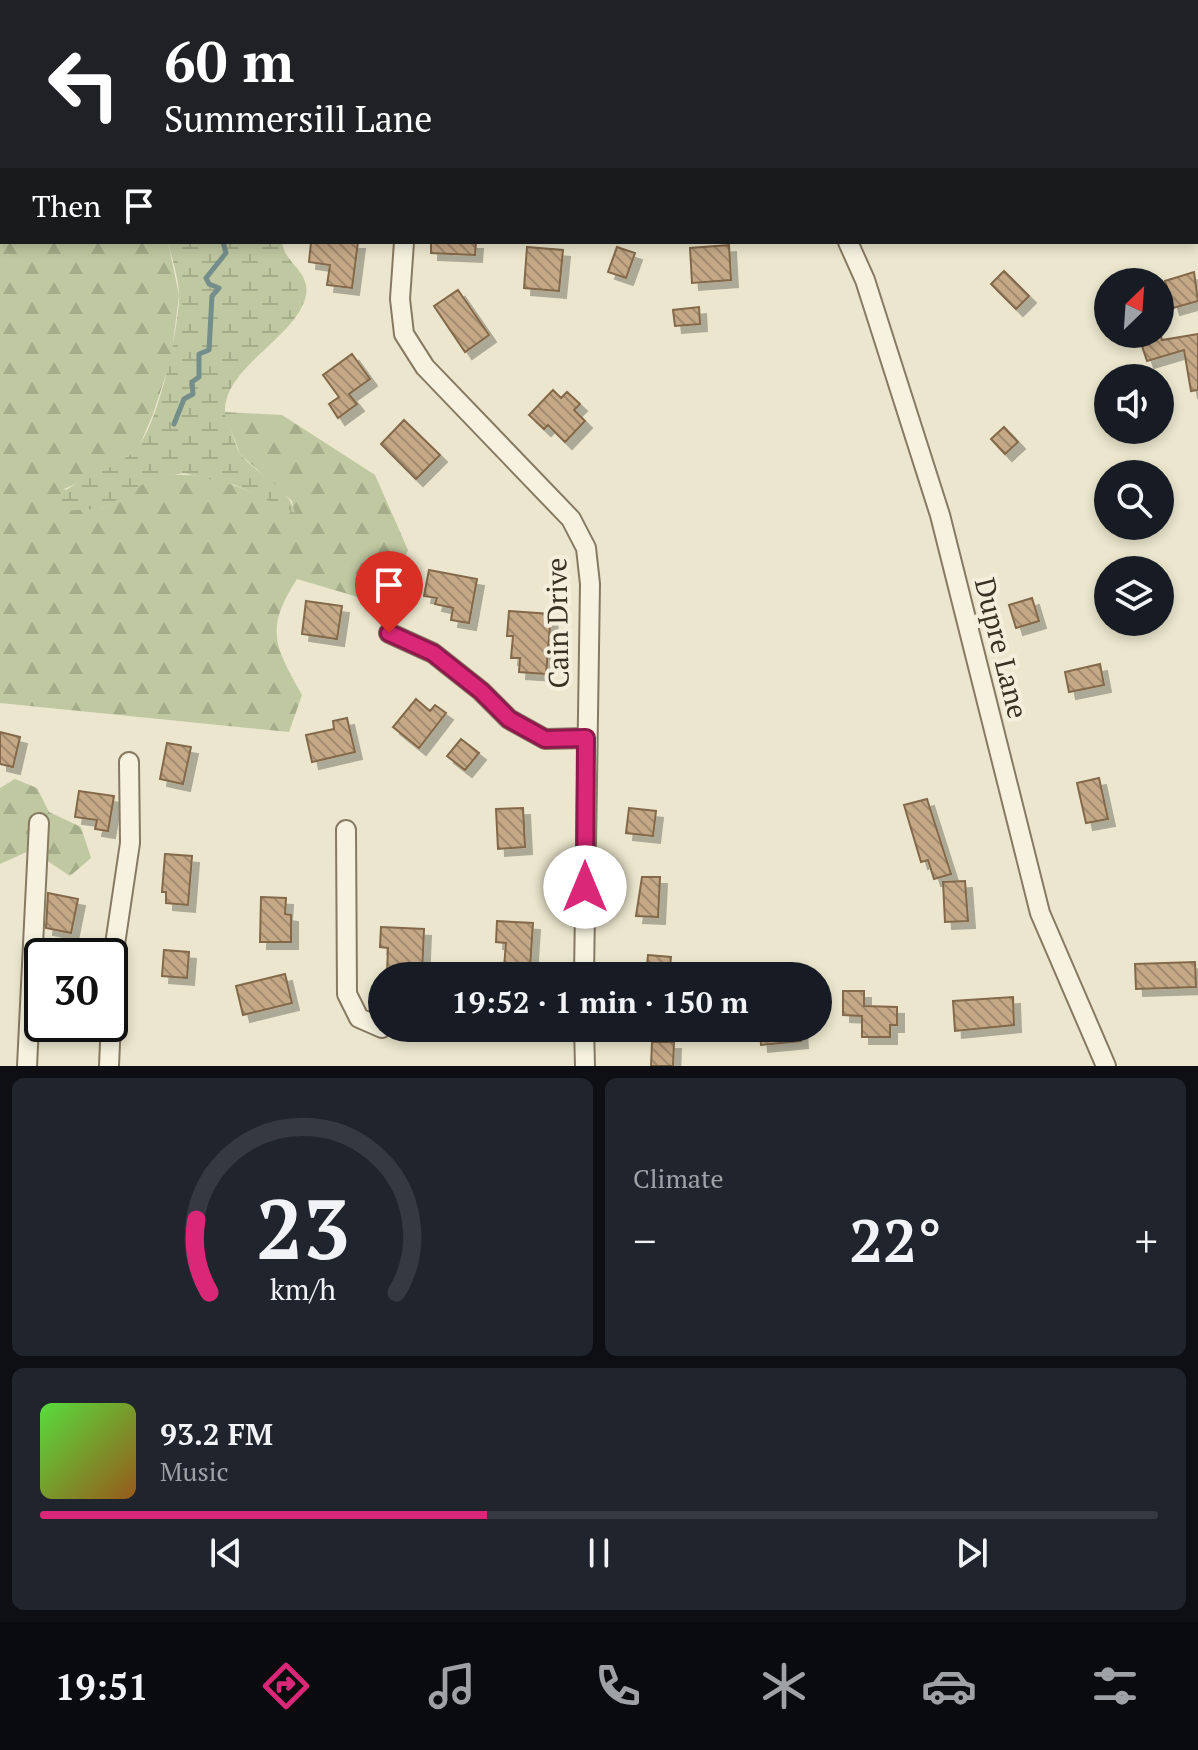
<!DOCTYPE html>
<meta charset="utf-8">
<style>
body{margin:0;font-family:"PT Serif",serif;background:#20242c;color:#f1f3f6;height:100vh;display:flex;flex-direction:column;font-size:30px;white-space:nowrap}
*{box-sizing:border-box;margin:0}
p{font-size:26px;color:#9ea1a6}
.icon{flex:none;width:44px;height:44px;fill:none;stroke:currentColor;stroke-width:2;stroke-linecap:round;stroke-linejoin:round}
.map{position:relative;height:1066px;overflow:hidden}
.details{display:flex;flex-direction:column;gap:12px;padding:12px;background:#0d0f14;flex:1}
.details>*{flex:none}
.banner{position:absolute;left:0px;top:0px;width:1198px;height:244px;box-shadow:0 4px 12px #0003;background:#202124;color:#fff;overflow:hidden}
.needle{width:52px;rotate:25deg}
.fabs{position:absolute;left:1094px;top:268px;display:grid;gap:16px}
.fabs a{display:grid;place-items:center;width:80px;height:80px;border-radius:50%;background:#171b24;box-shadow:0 4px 12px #0003;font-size:40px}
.speed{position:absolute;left:24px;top:938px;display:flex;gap:16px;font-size:40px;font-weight:700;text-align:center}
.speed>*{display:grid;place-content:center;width:104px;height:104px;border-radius:50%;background:#171b24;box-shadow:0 4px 12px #0003;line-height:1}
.speed .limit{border:4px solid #111;border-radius:12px;background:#fff;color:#111}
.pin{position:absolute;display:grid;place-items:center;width:68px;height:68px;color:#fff;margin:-82px -34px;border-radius:50% 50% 50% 0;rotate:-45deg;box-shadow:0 0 8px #0007}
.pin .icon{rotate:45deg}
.me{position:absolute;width:88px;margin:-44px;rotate:0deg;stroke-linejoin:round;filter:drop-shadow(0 0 6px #0008)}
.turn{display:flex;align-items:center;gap:28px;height:168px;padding:0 32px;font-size:36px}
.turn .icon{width:104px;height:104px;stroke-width:2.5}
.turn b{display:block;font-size:56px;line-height:68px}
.then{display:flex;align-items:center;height:76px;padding:0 32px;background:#0003;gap:16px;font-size:30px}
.big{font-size:60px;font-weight:800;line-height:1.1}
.details .widget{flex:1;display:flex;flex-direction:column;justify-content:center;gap:12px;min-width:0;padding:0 28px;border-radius:12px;background:#20242c}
.details .dial{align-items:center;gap:0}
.dial svg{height:208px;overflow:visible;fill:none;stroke:#363941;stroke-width:7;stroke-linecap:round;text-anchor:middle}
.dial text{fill:#f1f3f6;stroke:none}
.song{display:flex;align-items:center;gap:24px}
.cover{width:96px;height:96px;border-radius:12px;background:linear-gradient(135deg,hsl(110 70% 55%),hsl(30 70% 35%))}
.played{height:8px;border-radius:4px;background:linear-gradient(90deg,#db2777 40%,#363941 40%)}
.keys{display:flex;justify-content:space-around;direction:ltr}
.heat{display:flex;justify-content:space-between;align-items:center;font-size:44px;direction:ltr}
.details .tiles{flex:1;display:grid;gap:12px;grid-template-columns:1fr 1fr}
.widget:last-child{grid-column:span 2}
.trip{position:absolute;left:368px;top:962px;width:464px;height:80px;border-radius:40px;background:#171b24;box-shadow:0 4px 12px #0003;font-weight:800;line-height:80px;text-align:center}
.tabs{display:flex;height:128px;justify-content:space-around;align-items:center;background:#090b0e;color:#9ea1a6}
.tabs .icon{width:56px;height:56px}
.tabs .on{color:#db2777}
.tabs b{font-size:36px;color:#f1f3f6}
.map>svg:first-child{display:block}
.forest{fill:url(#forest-firs)}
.wetland{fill:url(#wetland-marsh)}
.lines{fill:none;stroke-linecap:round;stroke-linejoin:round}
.stream{stroke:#738e8b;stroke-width:5}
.building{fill:url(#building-back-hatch);stroke:#83694a;stroke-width:2;filter:url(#shadow)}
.minor-casing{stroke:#877a62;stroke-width:22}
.minor{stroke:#f6f2df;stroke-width:18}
.route-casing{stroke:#8e194d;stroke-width:20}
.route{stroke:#db2777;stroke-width:14}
.labels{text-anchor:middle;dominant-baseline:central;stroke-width:8;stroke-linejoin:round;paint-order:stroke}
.street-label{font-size:28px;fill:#393123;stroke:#f3efdc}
</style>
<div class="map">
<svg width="1198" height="1066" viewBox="0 0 1198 1066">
<defs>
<pattern id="forest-firs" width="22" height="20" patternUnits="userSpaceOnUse" patternTransform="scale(2)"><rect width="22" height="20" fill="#bfc8a1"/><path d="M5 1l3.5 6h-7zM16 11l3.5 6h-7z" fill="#a5ac8a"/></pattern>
<pattern id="wetland-marsh" width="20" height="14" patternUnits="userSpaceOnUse" patternTransform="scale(2)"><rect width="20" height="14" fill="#bfc8a1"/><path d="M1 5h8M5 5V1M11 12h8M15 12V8" fill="none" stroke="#a5ac8a"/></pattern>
<pattern id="building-back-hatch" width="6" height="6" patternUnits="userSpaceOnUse" patternTransform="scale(2)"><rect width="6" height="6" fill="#c5a987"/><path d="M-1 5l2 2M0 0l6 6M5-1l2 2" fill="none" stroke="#a18a6e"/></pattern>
<filter id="shadow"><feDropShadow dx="7" dy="7" stdDeviation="0" flood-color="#0004"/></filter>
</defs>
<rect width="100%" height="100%" fill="#ebe6cd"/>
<path class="forest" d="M0 0 112 2H2V242H168L179 295 171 359 153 414 139 447 113 468 64 489 101 509C116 500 133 486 150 480 200 463 250 492 294 512L292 501 240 454 224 412 282 415 375 475 408 550 385 605 297 579C264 630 275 646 302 695L289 732 0 703Z
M15 779 37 788 49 812 81 827 91 858 70 876 31 850 0 864V788Z"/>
<path class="wetland" d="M168 242H282C284 263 310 271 306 295 298 336 227 365 225 409 224 415 228 421 230 427 233 436 236 448 241 455 258 475 289 487 295 513L235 485 183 473 148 481 101 509 54 511V501C76 476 112 473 136 449 158 427 179 328 179 296 179 279 172 259 168 242Z"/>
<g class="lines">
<path class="stream" d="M200 0V2
M174 424 184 399 193 394 192 382 199 377V354L209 350 212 296 219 288 209 284 206 278 226 253 223 242"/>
</g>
<path class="building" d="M311 242H358L352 288 327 285 330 265 309 262Z
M431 242H476L475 255 431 253Z
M729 245 731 280 692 283 690 248Z
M527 247 563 250 559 291 524 288Z
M617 247 635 253 626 278 608 272Z
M1004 271 1029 296 1016 309 991 284Z
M1194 272 1198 301 1173 308 1165 281Z
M458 290 489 335 465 352 434 306Z
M699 307 700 324 675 326 673 310Z
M1160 333 1162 340 1198 334V390L1191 391 1184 350 1147 361 1140 340Z
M352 354 370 379 349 394 357 404 338 418 329 404 339 397 323 375Z
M553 390 561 398 567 392 580 404 574 410 585 421 565 442 548 425 544 429 529 415Z
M404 420 440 455 416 479 381 444Z
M1004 427 1018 442 1005 454 991 439Z
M429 570 477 579 469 623 451 620 453 608 435 604 437 598 424 596Z
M1032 598 1039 621 1016 628 1009 605Z
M306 601 342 606 337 639 302 634Z
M509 611 551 614 546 674 519 672 520 658H511L513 636H507Z
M1100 664 1104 685 1069 692 1065 672Z
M416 699 430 711 435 705 446 713 419 748 393 727Z
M347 718 355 752 312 762 306 735 334 729 333 721Z
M0 732 20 737 13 767 0 764Z
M461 739 479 753 465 770 447 756Z
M167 743 191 747 183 784 160 779Z
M1099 778 1108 819 1086 823 1077 783Z
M79 791 114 796 108 831 95 829 97 820 75 817Z
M927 799 951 874 934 879 928 860 921 862 904 805Z
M523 808 525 847 498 849 496 809Z
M629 808 656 811 653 836 626 833Z
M165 854 192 856 188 905 166 903V892H162Z
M642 877H660L658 917 636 916Z
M965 881 968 921 945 922 943 882Z
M48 893 78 899 71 933 46 928Z
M261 897 286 898 285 914 291 915V942H260Z
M497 921 533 923 530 968 504 967 506 943 496 942Z
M381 927 424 929 422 974 387 973 388 948 380 947Z
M164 950 189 952 187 978 162 976Z
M648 955 671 957 669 976H646Z
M1195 962 1196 987 1136 989 1135 964Z
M285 974 292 1003 243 1015 236 986Z
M843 991H864V1006L897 1007V1025H890V1037H862V1016L843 1015Z
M1013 997 1014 1025 955 1031 953 1001Z
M760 1028H800L801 1041 761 1045Z
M652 1042H674L673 1066H651Z"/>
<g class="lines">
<defs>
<path id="minor" d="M401 0 402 2
M749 0V2
M1136 0 1137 2
M1196 87 1198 86
M1196 102 1198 107
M404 242 400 299 404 334 425 367 571 519 586 548 590 584 584 976
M848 242 865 280 940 515 1040 913 1106 1066
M389 633 433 653 481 691 509 719 545 739 586 738
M346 830 347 994 359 1018 382 1028
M584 1028 585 1066
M27 1066 39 823
M109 1066 114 951 130 843 129 762"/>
</defs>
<use href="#minor" class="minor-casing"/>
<use href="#minor" class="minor"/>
</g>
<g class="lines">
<defs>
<path id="route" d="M389 633 433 653 481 691 509 719 545 739 586 738 585 887"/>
</defs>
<use href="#route" class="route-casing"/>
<use href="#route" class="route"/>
</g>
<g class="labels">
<g class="street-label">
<text transform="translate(557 623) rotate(-91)">Cain Drive</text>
<text transform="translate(1002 648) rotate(76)">Dupre Lane</text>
</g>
</g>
</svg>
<div class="fabs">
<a><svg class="needle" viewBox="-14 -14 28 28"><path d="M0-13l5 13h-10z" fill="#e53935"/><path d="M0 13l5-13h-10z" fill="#9ea1a6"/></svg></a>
<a><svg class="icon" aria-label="sound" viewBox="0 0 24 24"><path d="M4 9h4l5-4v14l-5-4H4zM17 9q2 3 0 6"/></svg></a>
<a><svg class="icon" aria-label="search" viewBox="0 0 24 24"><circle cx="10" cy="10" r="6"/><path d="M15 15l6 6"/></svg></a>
<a><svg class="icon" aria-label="layers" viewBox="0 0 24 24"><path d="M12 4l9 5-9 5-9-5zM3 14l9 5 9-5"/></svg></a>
</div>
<div class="speed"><div class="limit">30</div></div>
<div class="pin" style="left:389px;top:633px;background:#d93025"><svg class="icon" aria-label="arrive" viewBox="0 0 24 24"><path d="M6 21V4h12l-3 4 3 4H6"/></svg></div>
<svg class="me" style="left:585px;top:887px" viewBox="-20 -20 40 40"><circle r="19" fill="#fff"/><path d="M0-13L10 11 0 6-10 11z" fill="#db2777"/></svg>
<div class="trip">19:52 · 1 min · 150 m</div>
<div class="banner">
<div class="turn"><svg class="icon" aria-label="left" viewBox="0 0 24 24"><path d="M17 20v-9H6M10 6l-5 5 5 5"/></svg><div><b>60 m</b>Summersill Lane</div></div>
<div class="then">Then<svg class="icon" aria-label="arrive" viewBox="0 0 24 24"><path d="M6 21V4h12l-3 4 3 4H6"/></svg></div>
</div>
</div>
<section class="details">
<div class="tiles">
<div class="widget dial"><svg viewBox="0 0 100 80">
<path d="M14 69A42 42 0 1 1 86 69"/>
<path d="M14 69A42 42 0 0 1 9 41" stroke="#db2777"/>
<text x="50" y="56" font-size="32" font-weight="700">23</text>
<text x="50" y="72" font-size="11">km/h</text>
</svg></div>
<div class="widget"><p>Climate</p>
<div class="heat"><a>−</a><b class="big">22°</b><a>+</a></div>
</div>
<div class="widget">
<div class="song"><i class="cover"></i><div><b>93.2 FM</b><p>Music</p></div></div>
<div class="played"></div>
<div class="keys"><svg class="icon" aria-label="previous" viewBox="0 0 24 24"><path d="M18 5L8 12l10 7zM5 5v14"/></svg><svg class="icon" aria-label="pause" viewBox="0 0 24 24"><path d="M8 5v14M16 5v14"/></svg><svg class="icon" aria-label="next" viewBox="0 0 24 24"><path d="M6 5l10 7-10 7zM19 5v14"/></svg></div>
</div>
</div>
</section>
<nav class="tabs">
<b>19:51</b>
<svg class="icon on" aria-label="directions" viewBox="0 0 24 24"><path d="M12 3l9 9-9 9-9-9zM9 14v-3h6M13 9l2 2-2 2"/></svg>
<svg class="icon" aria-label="music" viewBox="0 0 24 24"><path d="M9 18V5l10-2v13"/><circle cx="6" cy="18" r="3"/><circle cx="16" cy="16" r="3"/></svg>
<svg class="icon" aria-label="phone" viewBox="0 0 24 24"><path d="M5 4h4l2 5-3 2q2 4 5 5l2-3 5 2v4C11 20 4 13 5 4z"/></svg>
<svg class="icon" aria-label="climate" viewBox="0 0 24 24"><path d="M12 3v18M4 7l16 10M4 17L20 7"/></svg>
<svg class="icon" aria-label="car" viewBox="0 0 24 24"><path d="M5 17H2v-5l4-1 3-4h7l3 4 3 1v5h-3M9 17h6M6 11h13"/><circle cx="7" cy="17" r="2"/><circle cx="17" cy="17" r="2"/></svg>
<svg class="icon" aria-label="filters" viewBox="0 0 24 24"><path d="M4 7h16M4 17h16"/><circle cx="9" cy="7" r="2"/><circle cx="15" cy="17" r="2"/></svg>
</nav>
